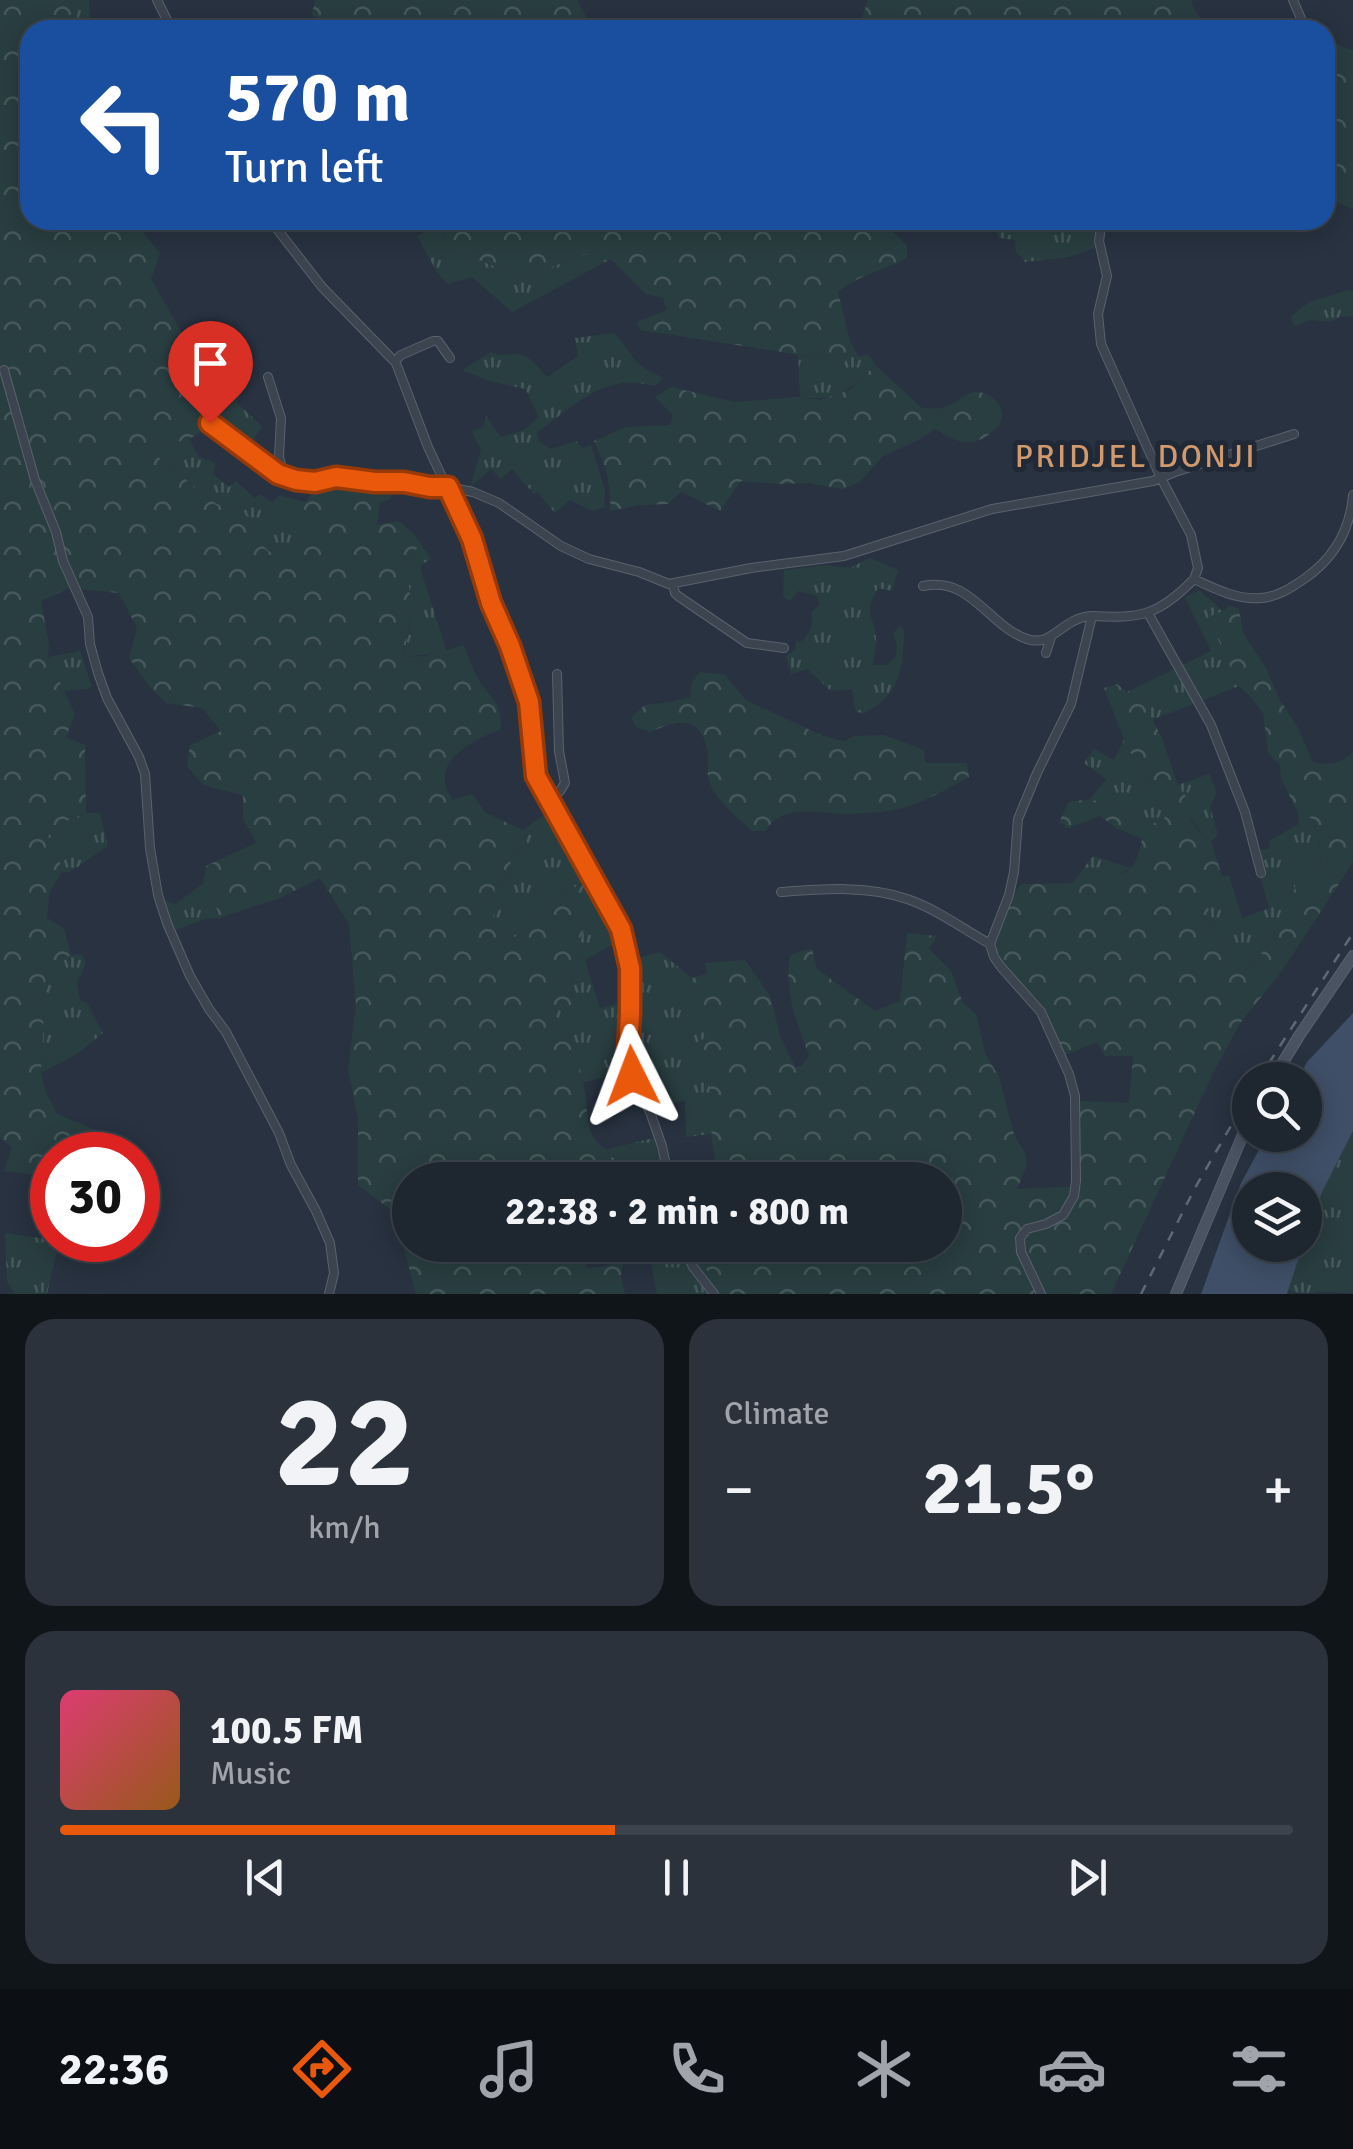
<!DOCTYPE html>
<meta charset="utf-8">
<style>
body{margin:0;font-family:Signika,sans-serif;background:#2b323c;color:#f1f3f6;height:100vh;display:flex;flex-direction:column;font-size:38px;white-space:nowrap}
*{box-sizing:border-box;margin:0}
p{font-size:32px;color:#a1a5ab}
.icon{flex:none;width:55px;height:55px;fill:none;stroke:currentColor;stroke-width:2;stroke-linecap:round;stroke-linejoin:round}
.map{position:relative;height:1294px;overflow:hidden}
.panel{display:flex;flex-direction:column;gap:25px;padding:25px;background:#10151a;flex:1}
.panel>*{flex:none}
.hud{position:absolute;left:20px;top:20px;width:1315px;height:210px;border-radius:30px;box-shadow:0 5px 25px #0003,0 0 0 2px #3c434c;background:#1a4fa0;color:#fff;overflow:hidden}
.buttons{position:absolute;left:1232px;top:1062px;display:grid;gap:20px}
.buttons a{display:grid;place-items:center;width:90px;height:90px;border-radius:50%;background:#1e2630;box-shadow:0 5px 25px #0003,0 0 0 2px #3c434c;font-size:50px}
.speed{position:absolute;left:30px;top:1132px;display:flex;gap:20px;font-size:50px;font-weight:700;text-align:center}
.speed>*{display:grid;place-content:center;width:130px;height:130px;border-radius:50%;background:#1e2630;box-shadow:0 5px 25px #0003,0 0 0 2px #3c434c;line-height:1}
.speed .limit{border:15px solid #d22;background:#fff;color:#111}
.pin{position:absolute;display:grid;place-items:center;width:85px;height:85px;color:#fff;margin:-102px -42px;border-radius:50% 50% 50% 0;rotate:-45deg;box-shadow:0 0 10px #0007}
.pin .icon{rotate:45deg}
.me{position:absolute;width:110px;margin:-55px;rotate:357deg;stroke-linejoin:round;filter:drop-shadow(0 0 8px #0008)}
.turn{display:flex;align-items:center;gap:35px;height:210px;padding:0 40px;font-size:45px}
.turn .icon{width:130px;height:130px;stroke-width:2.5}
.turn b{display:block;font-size:70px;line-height:85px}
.big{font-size:75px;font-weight:800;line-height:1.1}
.panel .widget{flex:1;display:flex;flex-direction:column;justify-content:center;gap:15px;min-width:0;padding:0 35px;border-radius:30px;background:#2b323c}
.panel .dial{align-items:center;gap:0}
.dial b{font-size:130px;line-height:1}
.song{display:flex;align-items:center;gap:30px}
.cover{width:120px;height:120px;border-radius:15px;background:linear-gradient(135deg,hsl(340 70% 55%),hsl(30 70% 35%))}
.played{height:10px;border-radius:5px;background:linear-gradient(90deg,#ea580c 45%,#3c434c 45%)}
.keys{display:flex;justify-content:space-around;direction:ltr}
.heat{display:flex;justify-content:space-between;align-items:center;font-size:55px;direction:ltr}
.panel .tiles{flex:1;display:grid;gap:25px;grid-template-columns:1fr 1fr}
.widget:last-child{grid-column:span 2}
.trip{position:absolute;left:392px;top:1162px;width:570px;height:100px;border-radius:50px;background:#1e2630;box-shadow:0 5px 25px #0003,0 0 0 2px #3c434c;font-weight:800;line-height:100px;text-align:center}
.tab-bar{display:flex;height:160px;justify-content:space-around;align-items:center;background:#0c0f13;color:#a1a5ab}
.tab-bar .icon{width:70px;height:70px}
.tab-bar .on{color:#ea580c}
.tab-bar b{font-size:45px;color:#f1f3f6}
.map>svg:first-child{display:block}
.grass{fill:url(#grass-tufts)}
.forest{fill:url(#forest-crowns)}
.water{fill:#3f4f67}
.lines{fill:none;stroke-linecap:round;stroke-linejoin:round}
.minor-casing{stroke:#59626d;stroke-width:10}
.secondary-casing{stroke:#59626d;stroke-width:12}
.minor{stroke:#3c4450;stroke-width:8}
.secondary{stroke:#4a5362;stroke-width:10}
.rail{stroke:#5e6876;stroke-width:2.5;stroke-dasharray:10 10;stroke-linecap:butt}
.route-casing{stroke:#983908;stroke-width:25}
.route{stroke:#ea580c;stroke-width:18}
.labels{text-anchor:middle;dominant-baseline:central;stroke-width:10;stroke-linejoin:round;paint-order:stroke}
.quarter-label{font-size:32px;letter-spacing:2.5px;fill:#d0996e;stroke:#202935}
</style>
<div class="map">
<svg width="1353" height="1294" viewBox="0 0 1353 1294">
<defs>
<pattern id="grass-tufts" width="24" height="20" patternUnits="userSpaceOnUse" patternTransform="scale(2.5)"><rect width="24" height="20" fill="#293e41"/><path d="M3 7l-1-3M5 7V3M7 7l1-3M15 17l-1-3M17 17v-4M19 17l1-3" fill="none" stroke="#46585b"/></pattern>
<pattern id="forest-crowns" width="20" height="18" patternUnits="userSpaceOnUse" patternTransform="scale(2.5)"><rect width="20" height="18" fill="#293e41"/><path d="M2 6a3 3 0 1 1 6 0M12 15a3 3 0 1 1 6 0" fill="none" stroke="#46585b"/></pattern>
</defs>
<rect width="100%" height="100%" fill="#283240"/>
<path class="grass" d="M70 0H89L90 30H82Z
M992 220H1099L1095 248 1069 257 1025 262 1016 251 1015 240 999 238Z
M437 225 450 249 523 277 601 249 611 259 512 312 472 277 448 284C434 272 427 252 417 236Z
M1348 290 1353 291V316L1340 317 1331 322 1311 320 1294 326 1291 316 1309 302Z
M614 333C623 341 627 350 635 360 642 368 654 373 663 378L655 386C602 372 577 405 536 433L540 442 551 449 576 441 583 448 591 445 605 490 604 507 593 511 570 500 555 513 537 492 534 494 512 469 501 479 491 469 470 487 481 450 472 432 483 427 486 416 501 437 522 431 539 417 525 389 489 381 462 370 491 352C502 358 507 353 518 354 531 356 539 369 547 377L578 356 575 338Z
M850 341 858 356 869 355 875 365C850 390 838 402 800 397L798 355 845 362Z
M236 402 262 426 247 451 211 426 229 416Z
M189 439 198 456 215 463 213 474 229 487 236 481 255 498 260 494 272 502 278 513 298 525C295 542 287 549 270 552L262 545 248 517 215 503 159 458 156 448Z
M420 543 431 559 421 565V571L447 652 403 657C413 625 411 598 406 566Z
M870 558 898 570 892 591 878 588C861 618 875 613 876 639 877 647 873 657 873 665H887L895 658 897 646 893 633 900 626 904 630C903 669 901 695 863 714L855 711 852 689 831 691 807 669 791 674 786 656 796 649 795 643 804 640 812 625V612L820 604 817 596 798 591 790 601 783 597 784 570 827 565 850 568Z
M1199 590 1223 611 1209 618 1239 686 1152 720 1145 706 1127 692 1211 651 1185 597Z
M80 651 92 686 88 689 63 691 48 657Z
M1125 737 1128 749 1146 774 1147 788 1164 813 1165 823 1162 826 1150 820 1136 819 1113 806 1090 799 1106 779 1084 763 1094 749 1114 760Z
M1209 774 1217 792 1210 807 1218 835 1211 841C1189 824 1187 811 1178 785Z
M86 813H100L108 846 70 872 61 873 59 852 43 830Z
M546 813 585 881C569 891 550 900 537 914 523 930 532 930 508 940L498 936 493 919 495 884 508 878 512 854 526 844 523 830Z
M1298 813 1311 818 1319 836 1321 870 1307 873C1291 904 1270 953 1241 973L1228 963 1218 941 1208 906 1222 876 1229 875 1242 918 1269 908 1254 852 1270 848 1269 841 1299 824Z
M1093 856 1131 868 1115 876 1083 869Z
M206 866 219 918 205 919 165 934 154 897 175 904 203 884Z
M602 911 619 941 585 960 600 1008 636 999 634 959 660 952 692 978C681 1001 700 1016 710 1036L692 1045 713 1094 708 1127 737 1172V1180H718L711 1134 686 1137 685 1100 653 1109 635 1072 583 1082 571 1043 556 1024 554 1014 573 995 571 985 578 969 579 946 586 921Z
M82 954 86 963 77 983 80 1000 87 1003 103 1033 80 1052 41 1073 46 967 71 955Z
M1353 1131V1293L1319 1292C1310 1294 1297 1294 1288 1290L1303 1245H1305C1307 1209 1337 1164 1353 1131Z
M654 1138 664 1177 652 1180H617L607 1149Z
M5 1233 59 1241 47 1294H15L7 1281Z
M677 1245H723L699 1257 723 1294H657L649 1254Z"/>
<path class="forest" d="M0 0H70L82 30H30V220H134L160 254 151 279 189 345 249 379 229 416 189 439 156 448 159 458 215 503 248 517 262 545 270 552C286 549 295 542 297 525L277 513 272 502 279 495 306 502 315 487 335 485 394 491 390 499 380 503 377 525 399 521 414 534 420 543 406 566C412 600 412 622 403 657L425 656 464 645C468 656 472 667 477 677 490 700 501 698 501 729 471 741 426 763 453 800L472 794 486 813 523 830 526 844 512 854 508 878 495 884 493 919 498 936 508 940C532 930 523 929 537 914 550 900 569 891 585 881L602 911 586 921 579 946 578 969 571 984 573 995 581 1008 570 1020 558 1009 554 1014C556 1026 563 1031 570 1041 577 1054 581 1073 584 1087 589 1109 583 1139 607 1149L617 1180H410V1245H586L582 1253 587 1268 606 1266 624 1258 621 1277 625 1294H416L394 1212 358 1185V1119L348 1070 356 1005 349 924 320 878 280 898 219 918 206 866 256 843 243 818V795L203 785 187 766 190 745 221 731 202 708 166 703 149 686 129 658 137 628 119 593 69 588 41 601 49 645 48 657 75 714 66 737 85 745 86 813 44 830 59 852 61 873 49 893 47 918 64 928 71 955 46 968 41 1073 45 1090 57 1114 98 1131 117 1155H52V1177L4 1171 12 1148 0 1138Z
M315 0H577L593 30H339L312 15Z
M868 0H1192V5L1207 30H858Z
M1327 41 1353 50V209L1325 197Z
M435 220H880L907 245V258C884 271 859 274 838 292L850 341 845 362 640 330 637 322 667 310 663 298 646 294 601 249 523 277 450 249Z
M875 365 922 408C929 408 938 410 945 407 955 404 963 395 973 392 989 389 1013 411 997 427 975 450 959 444 935 429L922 438 882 457 860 482 842 489 809 483 780 484 741 481 720 511 681 492 668 504 639 505 610 511C612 487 605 462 594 441L626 427 670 425 673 415 655 397 671 387 735 402 800 397 820 400 850 390Z
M1229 605 1239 609 1243 633 1266 668 1280 700 1298 728 1313 762C1328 766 1343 763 1353 752V862L1282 971 1241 1022 1213 1073 1111 1294H723L698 1257 723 1245H945V1180H737V1172L708 1127 707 1098 713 1094 691 1045 709 1036C700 1016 681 1001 692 978L707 974 705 963 745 960 770 996 780 1036 795 1067 802 1066 809 1055C796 1023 784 990 790 955L812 948 817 969 875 1011 900 1001 907 933 937 936 929 949 951 971 963 1003 976 1014 985 1053 999 1077 1014 1134 1026 1155V1168L1017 1189 1081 1186 1078 1101 1129 1103 1133 1056H1105L1097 1042 1065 1055 1043 1009 999 958 995 942C1005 923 1008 902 1021 884L1073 883 1083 869C1119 877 1134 882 1142 839L1116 828 1100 816 1069 828 1059 822 1069 802 1090 799 1113 806 1136 819 1150 820 1161 826 1165 823 1164 813 1147 788 1146 774 1128 749 1104 688 1117 684 1145 706 1162 738 1178 785 1190 803V819L1197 830 1211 841 1222 876 1208 907 1218 941 1228 963 1241 973C1265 957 1292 910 1296 882L1307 873 1321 870 1319 836 1311 818 1298 813 1281 778 1280 765 1268 753 1263 713 1251 697 1239 686 1208 617 1223 611Z
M700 672 725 675 746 700 823 736 844 741 855 736 884 735 924 750 925 763H967L969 777C949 788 928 800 906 807 889 812 863 814 844 814 819 813 781 803 766 831H753C738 819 712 797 708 777 707 770 709 761 708 753 702 716 679 718 651 732L636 727 631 718 645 705 671 702 690 697 692 683Z"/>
<path class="water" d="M1353 1013V1131L1322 1192 1305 1238V1190H1250V1245H1303L1287 1294H1201L1241 1183 1267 1135H1305V1080H1297L1307 1062Z"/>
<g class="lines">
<defs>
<path id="minor" d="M157 0 172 30
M1293 0 1306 30
M270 220 322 287 396 363 428 447 471 539 491 603 510 646 529 702 536 776 621 929 630 968 631 1014 628 1050 629 1063 632 1076 650 1112 662 1146 669 1180
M1102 220 1099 241 1107 276 1098 314 1101 344 1161 478 1191 535 1198 568 1194 579
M395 361 401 355 433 341H438L450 358
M4 370 35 480 56 532 63 561 88 617 90 644 98 673 107 698 139 757 145 774 150 848 158 895 167 923 190 976 209 1009 226 1032 279 1133 291 1165 316 1211 330 1243 334 1273 329 1294
M268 377 281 418 279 457 284 476
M210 423 278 474 302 482 341 477 375 482H404L430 487H448L473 492 499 503 561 546 589 559 639 572 669 584 751 568 844 556 992 509 1153 481 1175 472 1294 434
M673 584 675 593 678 596 747 643 784 648
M923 586C971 576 987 625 1027 639 1053 648 1062 617 1092 616
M1148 613 1211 725 1245 812 1261 873
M1046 653 1051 637
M547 798 560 791 565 783 559 751 557 674
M781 892C822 889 868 885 907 899 937 909 963 929 990 944
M682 1245 693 1267 714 1294
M1041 1294 1021 1252 1020 1238 1027 1229 1046 1224 1063 1215 1074 1196 1076 1181 1075 1096 1069 1074 1041 1012 1001 967 994 957 990 944 1009 895 1014 872 1018 819 1037 773 1071 704 1092 616C1141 619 1159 615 1194 579 1215 589 1237 600 1261 598 1277 597 1291 588 1304 579 1333 559 1350 531 1353 495"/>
<path id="secondary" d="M1272 1080 1299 1036 1353 956
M1176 1294 1250 1118"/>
</defs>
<use href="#minor" class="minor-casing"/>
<use href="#secondary" class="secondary-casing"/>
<use href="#minor" class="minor"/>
<use href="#secondary" class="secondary"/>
<path class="rail" d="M1258 1080 1353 933
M1141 1294 1195 1188 1250 1093"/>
</g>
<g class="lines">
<defs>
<path id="route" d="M210 423 278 474 296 480 315 482 336 477 375 482H404L430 487H448L472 539 491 603 510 646 529 702 536 776 621 929 630 968V1014L628 1050 632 1076"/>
</defs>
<use href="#route" class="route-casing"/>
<use href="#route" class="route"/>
</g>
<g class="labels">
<g class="quarter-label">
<text x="1136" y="456">PRIDJEL DONJI</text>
</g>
</g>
</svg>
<div class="buttons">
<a><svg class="icon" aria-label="search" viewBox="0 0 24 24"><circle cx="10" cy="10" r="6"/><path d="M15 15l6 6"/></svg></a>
<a><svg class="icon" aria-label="layers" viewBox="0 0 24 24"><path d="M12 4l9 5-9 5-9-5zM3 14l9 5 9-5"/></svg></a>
</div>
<div class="speed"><div class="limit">30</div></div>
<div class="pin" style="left:210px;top:423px;background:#d93025"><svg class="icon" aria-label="arrive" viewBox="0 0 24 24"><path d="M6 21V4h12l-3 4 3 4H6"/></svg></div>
<svg class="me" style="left:632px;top:1076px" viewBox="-20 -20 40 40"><path d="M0-17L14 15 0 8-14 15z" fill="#ea580c" stroke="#fff" stroke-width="4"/></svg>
<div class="trip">22:38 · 2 min · 800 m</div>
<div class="hud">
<div class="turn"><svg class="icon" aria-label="left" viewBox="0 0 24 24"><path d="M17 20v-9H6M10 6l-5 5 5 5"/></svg><div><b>570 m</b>Turn left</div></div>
</div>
</div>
<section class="panel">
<div class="tiles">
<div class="widget dial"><b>22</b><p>km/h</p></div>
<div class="widget"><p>Climate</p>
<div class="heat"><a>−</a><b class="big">21.5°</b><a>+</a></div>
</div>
<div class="widget">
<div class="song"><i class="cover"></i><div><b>100.5 FM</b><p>Music</p></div></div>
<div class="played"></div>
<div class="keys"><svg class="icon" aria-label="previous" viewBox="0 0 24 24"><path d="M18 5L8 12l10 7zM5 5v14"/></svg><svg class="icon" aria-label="pause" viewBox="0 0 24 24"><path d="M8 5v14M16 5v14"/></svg><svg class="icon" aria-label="next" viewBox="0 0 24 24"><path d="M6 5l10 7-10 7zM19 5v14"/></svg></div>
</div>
</div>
</section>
<nav class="tab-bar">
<b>22:36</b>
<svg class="icon on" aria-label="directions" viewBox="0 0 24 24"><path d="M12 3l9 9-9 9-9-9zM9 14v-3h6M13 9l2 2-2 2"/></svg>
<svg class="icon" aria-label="music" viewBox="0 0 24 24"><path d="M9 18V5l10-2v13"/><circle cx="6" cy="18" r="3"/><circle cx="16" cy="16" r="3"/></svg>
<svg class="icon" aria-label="phone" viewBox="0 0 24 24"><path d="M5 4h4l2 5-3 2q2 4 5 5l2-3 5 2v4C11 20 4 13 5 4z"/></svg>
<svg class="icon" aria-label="climate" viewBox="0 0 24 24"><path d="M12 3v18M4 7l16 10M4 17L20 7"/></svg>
<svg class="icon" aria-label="car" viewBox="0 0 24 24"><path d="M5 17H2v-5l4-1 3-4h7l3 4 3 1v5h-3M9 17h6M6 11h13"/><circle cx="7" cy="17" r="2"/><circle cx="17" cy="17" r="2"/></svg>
<svg class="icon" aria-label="filters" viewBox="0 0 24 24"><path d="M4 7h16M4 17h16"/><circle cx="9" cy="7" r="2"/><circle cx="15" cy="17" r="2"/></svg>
</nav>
